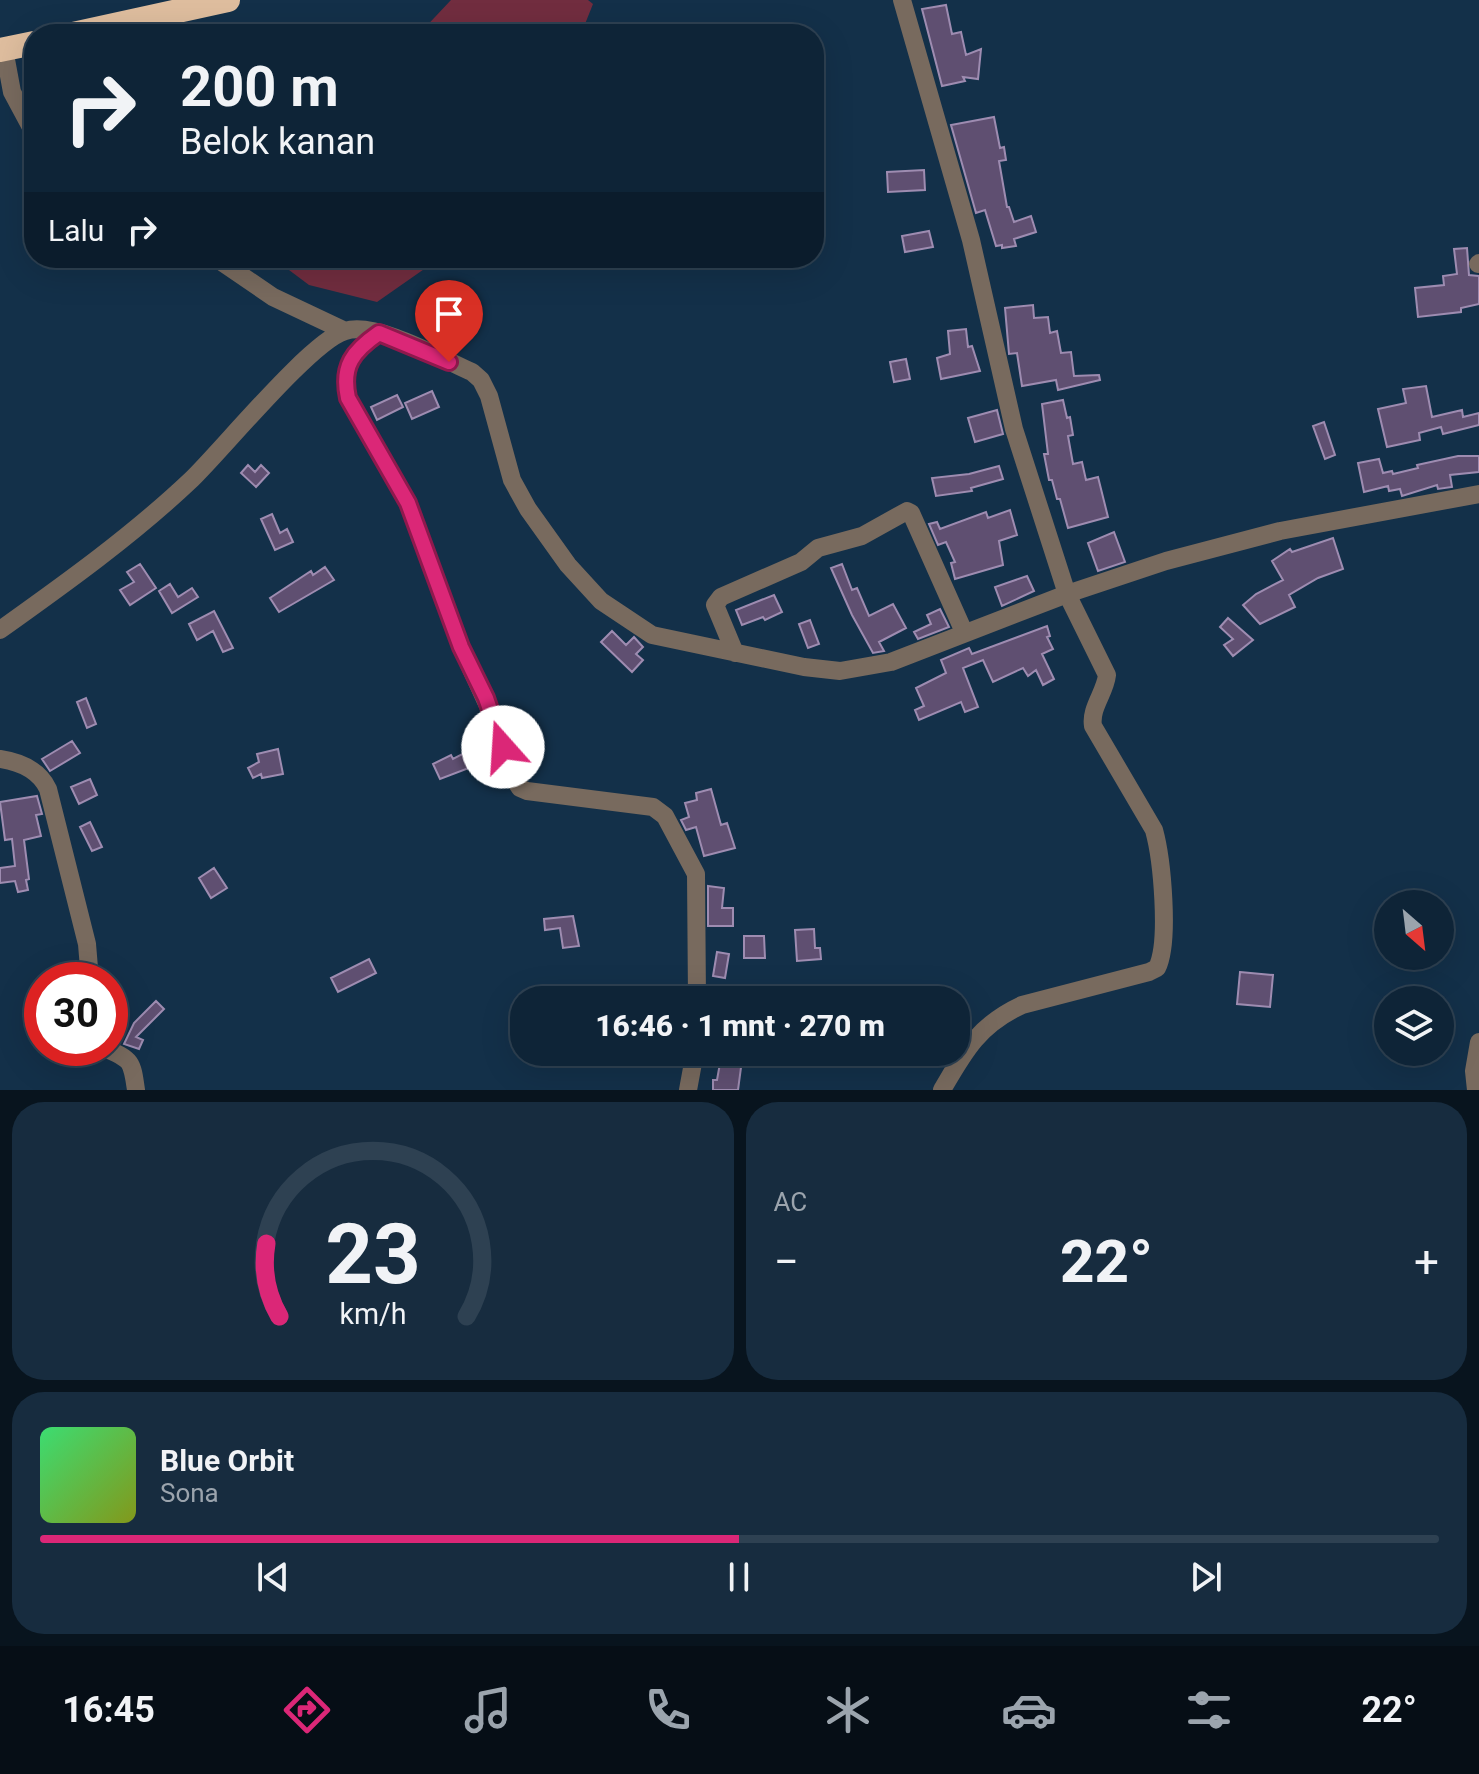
<!DOCTYPE html>
<html lang="id">
<meta charset="utf-8">
<style>
body{margin:0;font-family:Roboto,sans-serif;background:#172c3f;color:#f1f3f6;height:100vh;display:flex;flex-direction:column;font-size:30px;white-space:nowrap}
*{box-sizing:border-box;margin:0}
p{font-size:26px;color:#9ba4ad}
.icon{flex:none;width:44px;height:44px;fill:none;stroke:currentColor;stroke-width:2;stroke-linecap:round;stroke-linejoin:round}
.map{position:relative;height:1090px;overflow:hidden}
.details{display:flex;flex-direction:column;gap:12px;padding:12px;background:#08141e;flex:1}
.details>*{flex:none}
.banner{position:absolute;left:24px;top:24px;width:800px;height:244px;border-radius:32px;box-shadow:0 8px 32px #0002,0 0 0 2px #2e4152;background:#0e2437;color:#f1f3f6;overflow:hidden}
.needle{width:52px;rotate:152deg}
.fabs{position:absolute;left:1374px;top:890px;display:grid;gap:16px}
.fabs a{display:grid;place-items:center;width:80px;height:80px;border-radius:50%;background:#0e2437;box-shadow:0 8px 32px #0002,0 0 0 2px #2e4152;font-size:40px}
.speed{position:absolute;left:24px;top:962px;display:flex;gap:16px;font-size:40px;font-weight:700;text-align:center}
.speed>*{display:grid;place-content:center;width:104px;height:104px;border-radius:50%;background:#0e2437;box-shadow:0 8px 32px #0002,0 0 0 2px #2e4152;line-height:1}
.speed .limit{border:12px solid #d22;background:#fff;color:#111}
.pin{position:absolute;display:grid;place-items:center;width:68px;height:68px;color:#fff;margin:-82px -34px;border-radius:50% 50% 50% 0;rotate:-45deg;box-shadow:0 0 8px #0007}
.pin .icon{rotate:45deg}
.me{position:absolute;width:88px;margin:-44px;rotate:341deg;stroke-linejoin:round;filter:drop-shadow(0 0 6px #0008)}
.turn{display:flex;align-items:center;gap:28px;height:168px;padding:0 24px;font-size:36px}
.turn .icon{width:104px;height:104px;stroke-width:2.5}
.turn b{display:block;font-size:56px;line-height:68px}
.then{display:flex;align-items:center;height:76px;padding:0 24px;background:#0003;gap:16px;font-size:30px}
.big{font-size:60px;font-weight:800;line-height:1.1}
.details .card{flex:1;display:flex;flex-direction:column;justify-content:center;gap:12px;min-width:0;padding:0 28px;border-radius:32px;background:#172c3f}
.details .dial{align-items:center;gap:0}
.dial svg{height:208px;overflow:visible;fill:none;stroke:#2e4152;stroke-width:7;stroke-linecap:round;text-anchor:middle}
.dial text{fill:#f1f3f6;stroke:none}
.song{display:flex;align-items:center;gap:24px}
.cover{width:96px;height:96px;border-radius:12px;background:linear-gradient(135deg,hsl(140 70% 55%),hsl(70 70% 35%))}
.played{height:8px;border-radius:4px;background:linear-gradient(90deg,#db2777 50%,#2e4152 50%)}
.keys{display:flex;justify-content:space-around;direction:ltr}
.heat{display:flex;justify-content:space-between;align-items:center;font-size:44px;direction:ltr}
.details .tiles{flex:1;display:grid;gap:12px;grid-template-columns:1fr 1fr}
.card:last-child{grid-column:span 2}
.trip{position:absolute;left:510px;top:986px;width:460px;height:80px;border-radius:32px;background:#0e2437;box-shadow:0 8px 32px #0002,0 0 0 2px #2e4152;font-weight:800;line-height:80px;text-align:center}
.dock{display:flex;height:128px;justify-content:space-around;align-items:center;background:#060e16;color:#9ba4ad}
.dock .icon{width:56px;height:56px}
.dock .selected{color:#db2777}
.dock b{font-size:36px;color:#f1f3f6}
.map>svg:first-child{display:block}
.green{fill:#712d3f}
.building{fill:#5f4f71;stroke:#9e8cb1;stroke-width:2}
.lines{fill:none;stroke-linecap:round;stroke-linejoin:round}
.minor{stroke:#786a5e;stroke-width:18}
.highway{stroke:#debd9e;stroke-width:24}
.route-casing{stroke:#8e194d;stroke-width:20}
.route{stroke:#db2777;stroke-width:14}
</style>
<div class="map">
<svg width="1479" height="1090" viewBox="0 0 1479 1090">
<rect width="100%" height="100%" fill="#133049"/>
<path class="green" d="M451 0H588L593 4 581 34H419Z
M273 258H440L377 302 309 285Z"/>
<path class="building" d="M946 5 952 34 961 32 966 55 981 49 978 79 963 77 965 81 942 86 922 9Z
M994 117 1000 148 1004 147 1006 160 999 161 1007 207H1009L1014 222 1031 216 1036 232 1014 239 1016 246 1002 248V245L996 246 985 210 976 213 951 125Z
M924 170 925 190 888 192 887 172Z
M929 231 933 247 905 252 902 236Z
M1467 248 1469 275 1479 276V304L1461 308V312L1418 317 1415 288 1444 285 1443 276 1457 274 1454 249Z
M1033 305 1034 318 1048 317 1050 333 1057 331 1061 353 1071 352 1074 376 1099 375 1100 380 1058 390 1056 380 1022 386 1017 353 1009 354 1005 308Z
M966 329 968 347 972 346 980 371 941 379 937 358 950 354 948 331Z
M906 359 910 379 894 382 890 362Z
M1426 386 1432 417 1462 410 1463 417 1479 413V425L1443 434 1441 427 1419 433 1420 440 1387 447 1378 409 1406 403 1403 389Z
M432 391 439 407 412 419 405 403Z
M397 395 403 407 377 420 371 407Z
M1063 400 1067 418 1070 417 1073 435 1068 436 1073 464 1082 462 1086 480 1098 477 1108 517 1068 528 1060 499H1057L1052 480H1049L1044 454H1048L1042 404Z
M997 410 1003 434 975 442 968 418Z
M1324 422 1335 455 1325 459 1313 426Z
M1458 456H1479V472L1450 475 1452 487 1438 489 1437 485 1402 496 1400 489 1389 491 1388 486 1364 492 1358 463 1379 459 1383 473 1392 471 1393 474 1418 468 1417 465Z
M248 465 255 472 261 465 269 473 256 487 241 473Z
M999 466 1003 479 971 488 972 491 936 496 932 478 969 474Z
M1010 510 1017 535 999 541 1003 565 955 579 951 563 955 562 946 542 938 545 929 524 937 522 940 529 986 512 988 518Z
M272 514 280 533 287 529 293 542 275 550 261 519Z
M1114 532 1125 562 1098 571 1088 543Z
M1333 538 1343 569 1318 578 1289 595 1295 607 1260 624 1243 605 1256 594 1283 580 1272 561 1290 549 1292 552Z
M140 564 156 588 130 605 120 590 134 582 127 572Z
M842 564 852 590 857 588 869 616 893 604 906 628 879 642 884 651 873 653 852 615 831 568Z
M325 567 334 580 279 612 270 598 311 571 313 575Z
M1027 576 1034 591 1002 606 995 587Z
M170 584 178 597 192 588 198 597 172 613 159 591Z
M774 595 782 612 765 620 763 617 742 625 736 610Z
M940 609 949 627 918 639 914 632 931 624 927 615Z
M214 611 233 648 223 652 213 631 197 640 189 624Z
M1228 618 1253 640 1233 656 1224 645 1233 639 1220 627Z
M810 620 819 644 808 648 799 624Z
M1047 626 1050 636 1047 637 1053 649 1042 654 1054 679 1043 685 1036 670 1028 676 1023 668 993 682 983 660 963 668 978 707 965 712 961 702 919 720 915 710 924 706 916 688 946 673 941 660 969 648 972 654Z
M612 631 626 645 634 637 643 647 636 654 643 660 632 672 601 642Z
M86 698 96 724 87 728 77 702Z
M72 741 80 753 50 771 42 759Z
M474 748 482 763 440 779 433 764 451 755 453 759Z
M278 749 283 774 262 778 261 774 253 778 248 768 259 762 257 754Z
M90 779 97 795 79 804 71 787Z
M711 789 721 825 727 823 735 848 704 856 696 827 686 830 681 820 689 817 685 803 697 800 696 793Z
M37 796 42 814 36 815 41 836 24 840 29 879 26 880 28 890 18 892 15 881 0 883V868L15 866 12 839 5 840 0 802Z
M90 822 102 847 92 851 80 827Z
M214 868 227 888 211 898 199 878Z
M708 886 724 888 722 908H733V926H708Z
M573 916 579 946 563 948 560 928 545 930 544 919Z
M814 929 815 948H820L821 959 797 961 795 930Z
M744 936H764L765 958H744Z
M717 952 729 954 725 978 713 976Z
M369 959 376 973 338 992 331 978Z
M1240 972 1273 975 1270 1007 1237 1004Z
M156 1001 164 1009 136 1037 143 1040 139 1049 124 1044 134 1023Z
M722 1052H737L736 1060H742L738 1090H713V1080H717Z"/>
<g class="lines">
<path class="minor" d="M902 0 971 240 1014 429 1067 594 1107 675C1105 693 1090 708 1093 726L1154 830C1162 859 1170 942 1157 968L1149 972 1022 1005C979 1025 965 1050 942 1090
M4 49 12 92 34 133
M216 258 273 297 345 331
M1478 264 1479 263
M379 333C353 351 341 366 348 398L408 503 461 647 499 730 512 776 520 788 527 791 653 807 665 816 696 874 697 1000
M0 630C66 583 133 535 192 479 223 449 311 341 345 331 377 321 442 359 472 372L481 380 489 396 512 480 528 509 568 565 601 601 652 635 804 667 840 671 891 662 1067 594 1166 561 1280 531 1479 494
M735 653 715 605 721 597 801 562 818 548 862 536 907 511 911 513 964 632
M0 759C20 762 39 770 48 789L87 944 90 980
M105 1048C132 1060 132 1061 136 1090
M688 1090 695 1052
M1476 1090 1474 1071 1479 1042"/>
<path class="highway" d="M73 34 228 0
M0 50 34 43"/>
</g>
<g class="lines">
<defs>
<path id="route" d="M449 362 379 333C353 351 341 366 348 398L408 503 461 647 486 698 503 747"/>
</defs>
<use href="#route" class="route-casing"/>
<use href="#route" class="route"/>
</g>
</svg>
<div class="fabs">
<a><svg class="needle" viewBox="-14 -14 28 28"><path d="M0-13l5 13h-10z" fill="#e53935"/><path d="M0 13l5-13h-10z" fill="#9ba4ad"/></svg></a>
<a><svg class="icon" aria-label="layers" viewBox="0 0 24 24"><path d="M12 4l9 5-9 5-9-5zM3 14l9 5 9-5"/></svg></a>
</div>
<div class="speed"><div class="limit">30</div></div>
<div class="pin" style="left:449px;top:362px;background:#d93025"><svg class="icon" aria-label="arrive" viewBox="0 0 24 24"><path d="M6 21V4h12l-3 4 3 4H6"/></svg></div>
<svg class="me" style="left:503px;top:747px" viewBox="-20 -20 40 40"><circle r="19" fill="#fff"/><path d="M0-13L10 11 0 6-10 11z" fill="#db2777"/></svg>
<div class="trip">16:46 · 1 mnt · 270 m</div>
<div class="banner">
<div class="turn"><svg class="icon" aria-label="right" viewBox="0 0 24 24"><path d="M7 20v-9h11M14 6l5 5-5 5"/></svg><div><b>200 m</b>Belok kanan</div></div>
<div class="then">Lalu<svg class="icon" aria-label="right" viewBox="0 0 24 24"><path d="M7 20v-9h11M14 6l5 5-5 5"/></svg></div>
</div>
</div>
<section class="details">
<div class="tiles">
<div class="card dial"><svg viewBox="0 0 100 80">
<path d="M14 69A42 42 0 1 1 86 69"/>
<path d="M14 69A42 42 0 0 1 9 41" stroke="#db2777"/>
<text x="50" y="56" font-size="32" font-weight="700">23</text>
<text x="50" y="72" font-size="11">km/h</text>
</svg></div>
<div class="card"><p>AC</p>
<div class="heat"><a>−</a><b class="big">22°</b><a>+</a></div>
</div>
<div class="card">
<div class="song"><i class="cover"></i><div><b>Blue Orbit</b><p>Sona</p></div></div>
<div class="played"></div>
<div class="keys"><svg class="icon" aria-label="previous" viewBox="0 0 24 24"><path d="M18 5L8 12l10 7zM5 5v14"/></svg><svg class="icon" aria-label="pause" viewBox="0 0 24 24"><path d="M8 5v14M16 5v14"/></svg><svg class="icon" aria-label="next" viewBox="0 0 24 24"><path d="M6 5l10 7-10 7zM19 5v14"/></svg></div>
</div>
</div>
</section>
<nav class="dock">
<b>16:45</b>
<svg class="icon selected" aria-label="directions" viewBox="0 0 24 24"><path d="M12 3l9 9-9 9-9-9zM9 14v-3h6M13 9l2 2-2 2"/></svg>
<svg class="icon" aria-label="music" viewBox="0 0 24 24"><path d="M9 18V5l10-2v13"/><circle cx="6" cy="18" r="3"/><circle cx="16" cy="16" r="3"/></svg>
<svg class="icon" aria-label="phone" viewBox="0 0 24 24"><path d="M5 4h4l2 5-3 2q2 4 5 5l2-3 5 2v4C11 20 4 13 5 4z"/></svg>
<svg class="icon" aria-label="climate" viewBox="0 0 24 24"><path d="M12 3v18M4 7l16 10M4 17L20 7"/></svg>
<svg class="icon" aria-label="car" viewBox="0 0 24 24"><path d="M5 17H2v-5l4-1 3-4h7l3 4 3 1v5h-3M9 17h6M6 11h13"/><circle cx="7" cy="17" r="2"/><circle cx="17" cy="17" r="2"/></svg>
<svg class="icon" aria-label="filters" viewBox="0 0 24 24"><path d="M4 7h16M4 17h16"/><circle cx="9" cy="7" r="2"/><circle cx="15" cy="17" r="2"/></svg>
<b>22°</b>
</nav>
